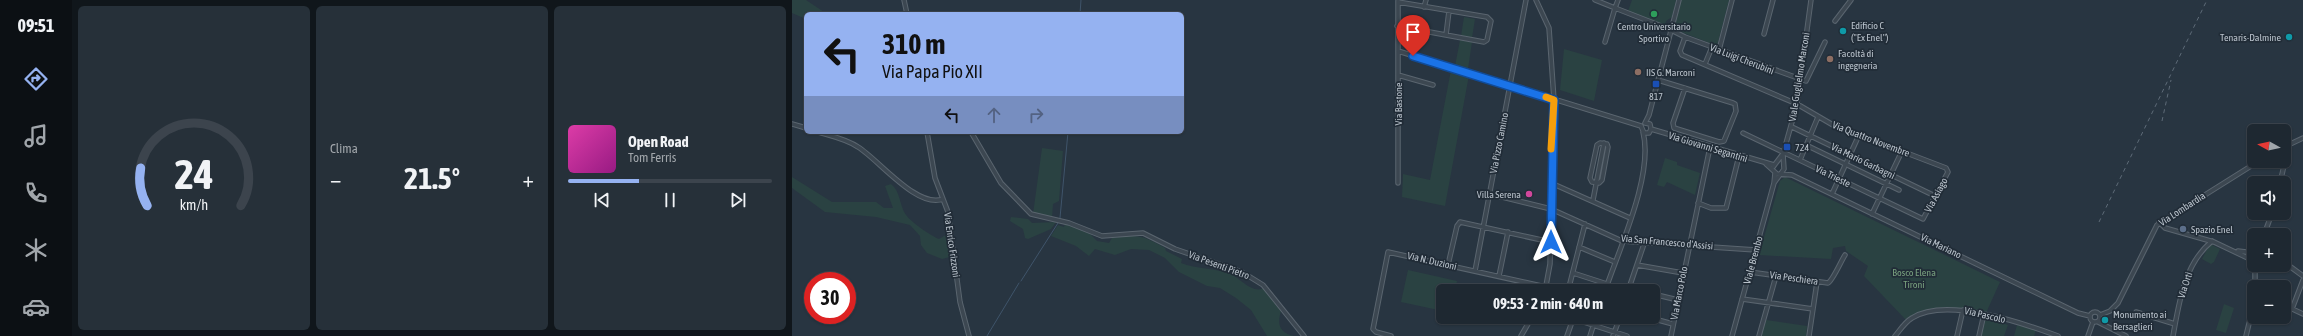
<!DOCTYPE html>
<html lang="it">
<meta charset="utf-8">
<style>
body{margin:0;font-family:"Asap Condensed",sans-serif;background:#263039;color:#f1f3f6;height:100vh;display:flex;flex-direction:column;font-size:15px;white-space:nowrap}
*{box-sizing:border-box;margin:0}
p{font-size:13px;color:#a1a6ab}
.icon{flex:none;width:22px;height:22px;fill:none;stroke:currentColor;stroke-width:2;stroke-linecap:round;stroke-linejoin:round}
.map{position:relative;flex:1;overflow:hidden}
.drawer{display:flex;flex-direction:column;gap:6px;padding:6px;background:#10161b;width:720px}
.drawer>*{flex:none}
.banner{position:absolute;left:12px;top:12px;width:380px;height:122px;border-radius:6px;box-shadow:0 1px 3px #0004,0 0 0 1px #3c444d;background:#95b2f1;color:#111;overflow:hidden}
.needle{width:26px;rotate:278deg}
.fabs{position:absolute;left:1455px;top:124px;display:grid;gap:8px}
.fabs a{display:grid;place-items:center;width:44px;height:44px;border-radius:6px;background:#1e2831;box-shadow:0 1px 3px #0004,0 0 0 1px #3c444d;font-size:20px}
.speed{position:absolute;left:12px;top:272px;display:flex;gap:8px;font-size:20px;font-weight:700;text-align:center}
.speed>*{display:grid;place-content:center;width:52px;height:52px;border-radius:50%;background:#1e2831;box-shadow:0 1px 3px #0004,0 0 0 1px #3c444d;line-height:1}
.speed .limit{border:6px solid #d22;background:#fff;color:#111}
.pin{position:absolute;display:grid;place-items:center;width:34px;height:34px;color:#fff;margin:-41px -17px;border-radius:50% 50% 50% 0;rotate:-45deg;box-shadow:0 0 4px #0007}
.pin .icon{rotate:45deg}
.me{position:absolute;width:44px;margin:-22px;rotate:0deg;stroke-linejoin:round;filter:drop-shadow(0 0 3px #0008)}
.turn{display:flex;align-items:center;gap:14px;height:84px;padding:0 12px;font-size:18px}
.turn .icon{width:52px;height:52px;stroke-width:2.5}
.turn b{display:block;font-size:28px;line-height:34px}
.lanes{display:flex;align-items:center;height:38px;padding:0 12px;background:#0003;justify-content:center;gap:20px;direction:ltr}
.lanes .off{opacity:.35}
.big{font-size:30px;font-weight:700;line-height:1.1}
.drawer .tile{flex:1;display:flex;flex-direction:column;justify-content:center;gap:6px;min-width:0;padding:0 14px;border-radius:6px;background:#263039}
.drawer .dial{align-items:center;gap:0}
.dial svg{height:104px;overflow:visible;fill:none;stroke:#3c444d;stroke-width:7;stroke-linecap:round;text-anchor:middle}
.dial text{fill:#f1f3f6;stroke:none}
.song{display:flex;align-items:center;gap:12px}
.cover{width:48px;height:48px;border-radius:6px;background:linear-gradient(135deg,hsl(320 70% 55%),hsl(310 70% 35%))}
.played{height:4px;border-radius:2px;background:linear-gradient(90deg,#95b2f1 35%,#3c444d 35%)}
.keys{display:flex;justify-content:space-around;direction:ltr}
.heat{display:flex;justify-content:space-between;align-items:center;font-size:22px;direction:ltr}
.drawer .tiles{flex:1;display:grid;gap:6px;grid-template-columns:repeat(3,1fr)}
.trip{position:absolute;left:644px;top:284px;width:224px;height:40px;border-radius:6px;background:#1e2831;box-shadow:0 1px 3px #0004,0 0 0 1px #3c444d;font-weight:700;line-height:40px;text-align:center}
main{display:flex;flex:1;min-height:0}
.tabs{display:flex;flex-direction:column;width:72px;justify-content:space-around;align-items:center;background:#0c1014;color:#a1a6ab}
.tabs .icon{width:28px;height:28px}
.tabs .active{color:#95b2f1}
.tabs b{font-size:18px;color:#f1f3f6}
.map>svg:first-child{display:block}
.green{fill:#2a4242}
.lines{fill:none;stroke-linecap:round;stroke-linejoin:round}
.stream{stroke:#3f546a;stroke-width:1}
.minor-casing{stroke:#5a656f;stroke-width:5.5}
.minor{stroke:#3c4751;stroke-width:3.5}
.rail{stroke:#5e6b78;stroke-width:1;stroke-dasharray:4 4;stroke-linecap:butt}
.route-casing{stroke:#114b97;stroke-width:10}
.route{stroke:#1a73e8;stroke-width:7}
.slow{stroke:#f59e0b;stroke-width:7}
.leisure-dot{fill:#2e9e5b;stroke:#212c37;stroke-width:1.5}
.culture-dot{fill:#0f9aa8;stroke:#212c37;stroke-width:1.5}
.education-dot{fill:#8d6e63;stroke:#212c37;stroke-width:1.5}
.transit-dot{fill:#1a4fb4;stroke:#212c37;stroke-width:1.5}
.hotel-dot{fill:#d1479c;stroke:#212c37;stroke-width:1.5}
.service-dot{fill:#5c6f8a;stroke:#212c37;stroke-width:1.5}
.labels{text-anchor:middle;dominant-baseline:central;stroke-width:3.5;stroke-linejoin:round;paint-order:stroke}
.poi-label{font-size:10px;fill:#b9c2cb;stroke:#212c37;text-anchor:start}
.street-label{font-size:10px;fill:#b9c2cb;stroke:#212c37}
.park-label{font-size:10px;fill:#78a07e;stroke:#212c37}
</style>
<main>
<nav class="tabs">
<b>09:51</b>
<svg class="icon active" aria-label="directions" viewBox="0 0 24 24"><path d="M12 3l9 9-9 9-9-9zM9 14v-3h6M13 9l2 2-2 2"/></svg>
<svg class="icon" aria-label="music" viewBox="0 0 24 24"><path d="M9 18V5l10-2v13"/><circle cx="6" cy="18" r="3"/><circle cx="16" cy="16" r="3"/></svg>
<svg class="icon" aria-label="phone" viewBox="0 0 24 24"><path d="M5 4h4l2 5-3 2q2 4 5 5l2-3 5 2v4C11 20 4 13 5 4z"/></svg>
<svg class="icon" aria-label="climate" viewBox="0 0 24 24"><path d="M12 3v18M4 7l16 10M4 17L20 7"/></svg>
<svg class="icon" aria-label="car" viewBox="0 0 24 24"><path d="M5 17H2v-5l4-1 3-4h7l3 4 3 1v5h-3M9 17h6M6 11h13"/><circle cx="7" cy="17" r="2"/><circle cx="17" cy="17" r="2"/></svg>
</nav>
<section class="drawer">
<div class="tiles">
<div class="tile dial"><svg viewBox="0 0 100 80">
<path d="M14 69A42 42 0 1 1 86 69"/>
<path d="M14 69A42 42 0 0 1 9 40" stroke="#95b2f1"/>
<text x="50" y="56" font-size="32" font-weight="700">24</text>
<text x="50" y="72" font-size="11">km/h</text>
</svg></div>
<div class="tile"><p>Clima</p>
<div class="heat"><a>−</a><b class="big">21.5°</b><a>+</a></div>
</div>
<div class="tile">
<div class="song"><i class="cover"></i><div><b>Open Road</b><p>Tom Ferris</p></div></div>
<div class="played"></div>
<div class="keys"><svg class="icon" aria-label="previous" viewBox="0 0 24 24"><path d="M18 5L8 12l10 7zM5 5v14"/></svg><svg class="icon" aria-label="pause" viewBox="0 0 24 24"><path d="M8 5v14M16 5v14"/></svg><svg class="icon" aria-label="next" viewBox="0 0 24 24"><path d="M6 5l10 7-10 7zM19 5v14"/></svg></div>
</div>
</div>
</section>
<div class="map">
<svg width="1511" height="336" viewBox="0 0 1511 336">
<rect width="100%" height="100%" fill="#283541"/>
<path class="green" d="M0 0H14L35 14H14V19L0 13Z
M840 0H884L880 17 874 21 873 25 836 11Z
M889 0H937L925 46 882 29Z
M672 17 683 19 680 38 669 36Z
M668 40 680 42 676 69 663 66Z
M772 49 810 60 802 101 768 90Z
M659 70 677 75 653 206 610 197 611 174 638 180Z
M250 148 271 151 267 201 261 204 260 218 241 214Z
M873 158 885 162V165L908 173 903 195 875 182 872 187 865 185Z
M0 177 40 202H84L92 208H101L93 186 99 184C109 192 107 205 114 215 120 223 138 235 147 239L159 232 161 256 150 259 135 253 129 245 128 236 118 225 84 217 33 212 0 188Z
M993 177 1208 282 1194 313C1162 305 1145 306 1114 320L1072 276 1076 266 1054 251 1053 246 1041 248 1039 259 967 255 988 181Z
M219 217 236 219 240 223 264 222 259 229 236 239 233 238 231 229 218 221Z
M273 224 297 233 305 241 317 243 320 238C345 234 351 235 373 248L374 251 390 259 389 263C404 269 423 268 438 274 450 279 459 294 473 288L489 311C485 324 487 333 502 336H475L459 310 444 298 428 288 415 286 387 272 373 258 357 250 339 249 323 255 303 249 297 256 284 246 259 236 266 225 272 227Z
M1418 244 1428 249 1422 262 1419 264 1410 259Z
M616 270 665 281 662 291H651V311L609 302Z
M1432 304 1442 308 1434 333 1424 330Z
M1194 318 1216 325 1212 336H1189Z
M974 320 1015 326 1014 336H969Z
M1225 325 1244 330 1242 336H1222Z"/>
<g class="lines">
<path class="stream" d="M288 14 289 0
M268 218 276 132
M229 281 266 223
M195 336 227 283"/>
<defs>
<path id="minor" d="M112 0 115 14
M744 0 757 28 762 100 758 264 753 291
M803 0 823 8 813 42
M826 0 823 8 877 29 893 37 888 51 890 55 1005 104 1041 125 1154 168 1156 172 1131 219 951 133
M632 7 634 0
M1043 21 1059 0
M605 26 692 42 695 40 699 21 695 17 606 2
M972 34 981 0
M654 35 657 11
M893 37 1014 81 1033 42
M927 50 940 0
M606 51 849 126
M913 64 920 47
M606 75 641 85
M866 80 941 103 943 104 944 111 932 141 927 142 882 128 881 123 893 88
M853 123 857 115 887 0
M853 123 858 124 859 129
M0 124 14 128
M849 126 852 133H857L859 129
M1000 127 1143 196
M859 129 982 165
M26 132C39 136 55 139 66 147 86 159 125 209 151 199
M135 132 143 178 156 212 168 302 177 336
M179 132 209 183 239 214 277 223 310 236 351 233 383 249 450 272 471 285 512 336
M808 143 815 144 816 147 810 180 807 183 800 182 798 178 805 145Z
M1014 145 1107 190
M1492 147 1511 138
M1008 160 1026 117
M974 164 985 174 1000 175 1286 313 1298 316
M981 167 990 155
M606 183V1
M759 183 838 218
M982 183 992 169 991 154 1005 104 1019 0
M1488 183 1497 144
M698 194 759 209 830 241 964 250
M1040 194 1067 135
M801 200 812 143
M906 203 919 208H934L947 156
M1080 214 1110 151
M1367 222 1373 228 1422 242 1462 261
M1472 235 1480 213
M787 247 823 262
M1446 251 1462 253
M1492 262 1511 276
M656 265 665 226 668 222 759 242
M845 265 891 273
M683 271 734 0
M958 272 1036 283C1041 280 1049 261 1053 255
M781 273 815 284
M707 276 716 232
M837 287 851 291
M1463 287V265
M776 291 793 224
M813 291C827 249 862 175 851 132
M836 291 853 241
M861 294 886 300
M950 299 1021 309
M1492 305 1511 314
M1500 309 1511 280
M1298 317a5 5 0 1 1 10 0a5 5 0 1 1-10 0Z
M1344 312 1383 324
M1308 315 1318 311 1326 303 1365 225 1467 161
M776 317 835 336
M855 317 881 324
M1306 322 1334 336
M599 336 584 332 581 329 596 252 754 287
M729 336 740 317
M775 336 781 319
M798 336 804 317
M821 336 828 317
M879 336 918 147
M940 336 982 183 983 173
M967 336 984 276
M1017 336 1025 282
M1103 336C1108 330 1113 322 1120 318 1154 296 1231 323 1266 336
M1165 336 1171 310
M1187 336 1192 314
M1296 336 1301 322
M1381 336C1387 303 1392 264 1420 241
M1454 336 1462 303"/>
</defs>
<use href="#minor" class="minor-casing"/>
<use href="#minor" class="minor"/>
<path class="rail" d="M1370 121 1379 80
M1307 222 1415 0"/>
</g>
<g class="lines">
<defs>
<path id="route" d="M621 56 762 100 759 242"/>
</defs>
<use href="#route" class="route-casing"/>
<use href="#route" class="route"/>
<path class="slow" d="M754 97 762 100 759 149"/>
</g>
<circle class="leisure-dot" cx="862" cy="14" r="4"/>
<g class="culture-dot">
<circle cx="1051" cy="31" r="4"/>
<circle cx="1497" cy="37" r="4"/>
<circle cx="1313" cy="320" r="4"/>
</g>
<g class="education-dot">
<circle cx="1038" cy="59" r="4"/>
<circle cx="846" cy="72" r="4"/>
</g>
<g class="transit-dot">
<rect x="860" y="80" width="8" height="8" rx="2"/>
<rect x="991" y="143" width="8" height="8" rx="2"/>
</g>
<circle class="hotel-dot" cx="737" cy="194" r="4"/>
<circle class="service-dot" cx="1391" cy="229" r="4"/>
<g class="labels">
<g class="poi-label">
<text x="1059" y="25">Edificio C<tspan x="1059" dy="12">("Ex Enel")</tspan></text>
<text x="862" y="26" text-anchor="middle">Centro Universitario<tspan x="862" dy="12">Sportivo</tspan></text>
<text x="1489" y="37" text-anchor="end">Tenaris-Dalmine</text>
<text x="1046" y="53">Facoltà di<tspan x="1046" dy="12">ingegneria</tspan></text>
<text x="854" y="72">IIS G. Marconi</text>
<text x="864" y="96" text-anchor="middle">817</text>
<text x="1003" y="147">724</text>
<text x="729" y="194" text-anchor="end">Villa Serena</text>
<text x="1399" y="229">Spazio Enel</text>
<text x="1321" y="314">Monumento ai<tspan x="1321" dy="12">Bersaglieri</tspan></text>
</g>
<g class="street-label">
<text transform="translate(950 59) rotate(21)">Via Luigi Cherubini</text>
<text transform="translate(1007 77) rotate(-81)">Viale Guglielmo Marconi</text>
<text transform="translate(606 104) rotate(-90)">Via Bastone</text>
<text transform="translate(1079 139) rotate(21)">Via Quattro Novembre</text>
<text transform="translate(707 143) rotate(-79)">Via Pizzo Camino</text>
<text transform="translate(916 147) rotate(17)">Via Giovanni Segantini</text>
<text transform="translate(1071 161) rotate(26)">Via Mario Garbagni</text>
<text transform="translate(1041 176) rotate(26)">Via Trieste</text>
<text transform="translate(1144 195) rotate(-62)">Via Asiago</text>
<text transform="translate(1390 209) rotate(-33)">Via Lombardia</text>
<text transform="translate(875 242) rotate(5)">Via San Francesco d'Assisi</text>
<text transform="translate(160 245) rotate(82)">Via Enrico Frizzoni</text>
<text transform="translate(1149 246) rotate(26)">Via Mariano</text>
<text transform="translate(961 260) rotate(-75)">Viale Brembo</text>
<text transform="translate(640 261) rotate(13)">Via N. Duzioni</text>
<text transform="translate(427 265) rotate(20)">Via Pesenti Pietro</text>
<text transform="translate(1002 278) rotate(8)">Via Peschiera</text>
<text transform="translate(1393 285) rotate(-72)">Via Orti</text>
<text transform="translate(887 293) rotate(-79)">Via Marco Polo</text>
<text transform="translate(1193 315) rotate(13)">Via Pascolo</text>
</g>
<g class="park-label">
<text x="1122" y="272">Bosco Elena<tspan x="1122" dy="12">Tironi</tspan></text>
</g>
</g>
</svg>
<div class="fabs">
<a><svg class="needle" viewBox="-14 -14 28 28"><path d="M0-13l5 13h-10z" fill="#e53935"/><path d="M0 13l5-13h-10z" fill="#a1a6ab"/></svg></a>
<a><svg class="icon" aria-label="sound" viewBox="0 0 24 24"><path d="M4 9h4l5-4v14l-5-4H4zM17 9q2 3 0 6"/></svg></a>
<a>+</a>
<a>−</a>
</div>
<div class="speed"><div class="limit">30</div></div>
<div class="pin" style="left:621px;top:56px;background:#d93025"><svg class="icon" aria-label="arrive" viewBox="0 0 24 24"><path d="M6 21V4h12l-3 4 3 4H6"/></svg></div>
<svg class="me" style="left:759px;top:242px" viewBox="-20 -20 40 40"><path d="M0-17L14 15 0 8-14 15z" fill="#1a73e8" stroke="#fff" stroke-width="4"/></svg>
<div class="trip">09:53 · 2 min · 640 m</div>
<div class="banner">
<div class="turn"><svg class="icon" aria-label="left" viewBox="0 0 24 24"><path d="M17 20v-9H6M10 6l-5 5 5 5"/></svg><div><b>310 m</b>Via Papa Pio XII</div></div>
<div class="lanes"><svg class="icon" aria-label="left" viewBox="0 0 24 24"><path d="M17 20v-9H6M10 6l-5 5 5 5"/></svg><svg class="icon off" aria-label="ahead" viewBox="0 0 24 24"><path d="M12 20V5M6 11l6-6 6 6"/></svg><svg class="icon off" aria-label="right" viewBox="0 0 24 24"><path d="M7 20v-9h11M14 6l5 5-5 5"/></svg></div>
</div>
</div>
</main>
